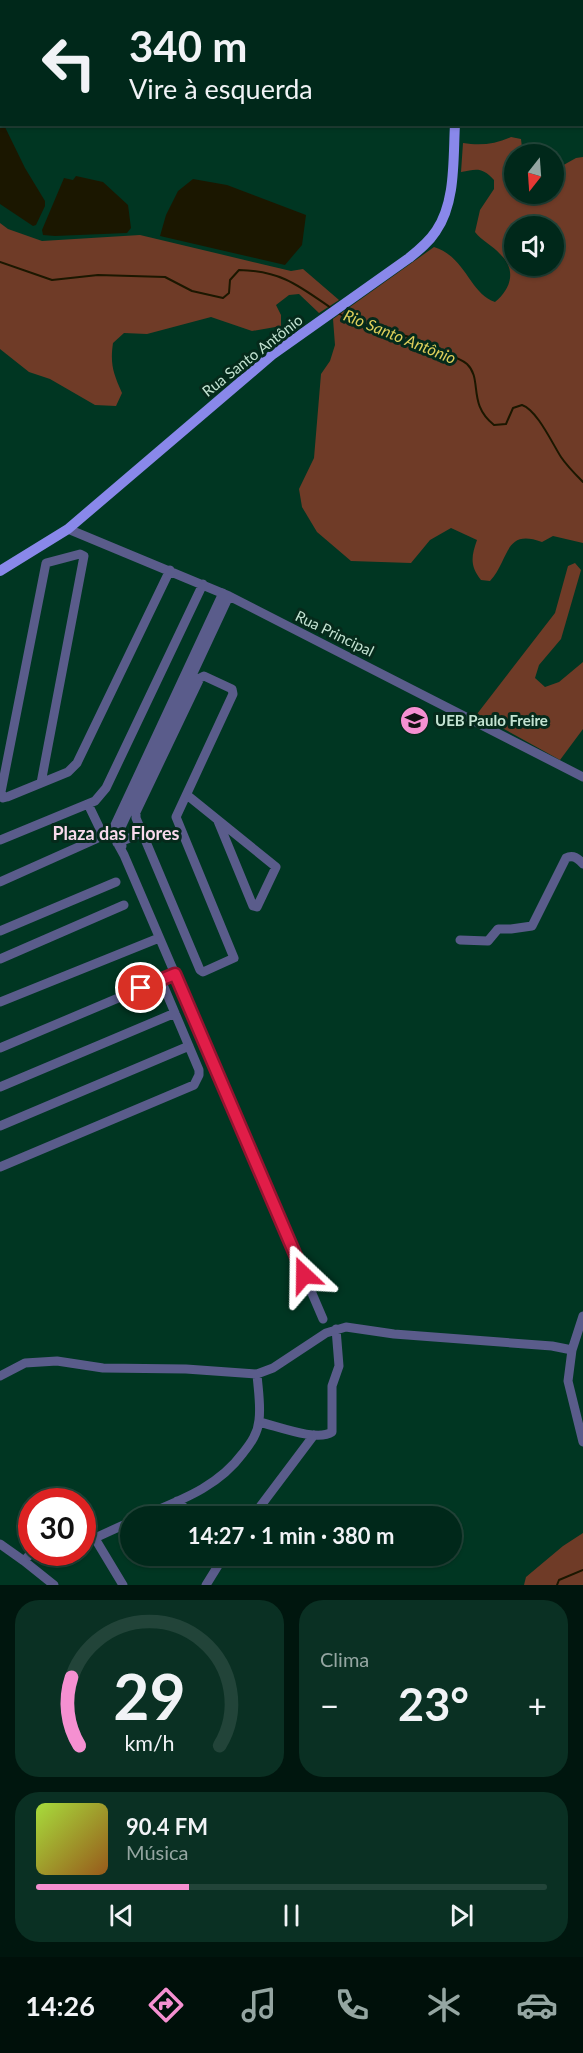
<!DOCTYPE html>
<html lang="pt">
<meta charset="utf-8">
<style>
body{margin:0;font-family:Lato,sans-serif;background:#0a3023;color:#f1f3f6;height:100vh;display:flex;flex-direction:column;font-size:22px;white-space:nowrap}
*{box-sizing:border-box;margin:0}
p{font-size:20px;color:#95a6a2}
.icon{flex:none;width:33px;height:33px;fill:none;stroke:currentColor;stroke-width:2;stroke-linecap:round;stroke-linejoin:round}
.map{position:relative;height:1585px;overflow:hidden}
.drawer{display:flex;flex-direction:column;gap:15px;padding:15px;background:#00160e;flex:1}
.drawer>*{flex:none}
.guide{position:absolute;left:0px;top:0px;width:584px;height:126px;box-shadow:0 2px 4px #0004,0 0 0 2px #224439;background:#00281a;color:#f1f3f6;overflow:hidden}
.needle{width:39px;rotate:197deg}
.controls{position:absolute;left:504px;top:144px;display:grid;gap:12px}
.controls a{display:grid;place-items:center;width:60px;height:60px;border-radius:50%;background:#00281a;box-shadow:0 2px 4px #0004,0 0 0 2px #224439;font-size:30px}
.speed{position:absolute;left:18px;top:1488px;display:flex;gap:12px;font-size:30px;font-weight:700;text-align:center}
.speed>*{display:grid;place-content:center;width:78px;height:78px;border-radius:50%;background:#00281a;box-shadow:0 2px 4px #0004,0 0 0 2px #224439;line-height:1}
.speed .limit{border:9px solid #d22;background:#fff;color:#111}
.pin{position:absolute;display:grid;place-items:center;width:51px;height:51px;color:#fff;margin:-26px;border:3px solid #fff;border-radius:50%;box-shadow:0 2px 6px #0007}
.me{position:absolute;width:66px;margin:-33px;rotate:337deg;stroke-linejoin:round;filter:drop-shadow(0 0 4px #0008)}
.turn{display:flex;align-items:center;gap:21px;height:126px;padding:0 30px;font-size:27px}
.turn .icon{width:78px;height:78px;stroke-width:2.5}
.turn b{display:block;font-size:42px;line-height:51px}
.big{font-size:45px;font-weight:700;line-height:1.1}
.drawer .card{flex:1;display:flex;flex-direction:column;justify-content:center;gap:9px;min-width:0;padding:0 21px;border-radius:24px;background:#0a3023}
.drawer .dial{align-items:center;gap:0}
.dial svg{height:156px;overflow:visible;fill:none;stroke:#224439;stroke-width:7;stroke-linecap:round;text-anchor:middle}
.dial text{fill:#f1f3f6;stroke:none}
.song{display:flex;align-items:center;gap:18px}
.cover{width:72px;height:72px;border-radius:9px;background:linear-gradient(135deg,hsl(80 70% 55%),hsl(30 70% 35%))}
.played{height:6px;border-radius:3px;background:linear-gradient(90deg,#f590d1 30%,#224439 30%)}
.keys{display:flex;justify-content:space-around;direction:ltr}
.heat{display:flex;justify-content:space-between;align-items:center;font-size:33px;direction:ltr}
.drawer .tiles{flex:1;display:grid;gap:15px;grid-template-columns:1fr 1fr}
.card:last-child{grid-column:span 2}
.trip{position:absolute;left:120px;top:1506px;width:342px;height:60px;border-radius:30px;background:#00281a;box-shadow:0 2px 4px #0004,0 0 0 2px #224439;font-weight:700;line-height:60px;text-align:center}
.dock{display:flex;height:96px;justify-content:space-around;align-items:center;background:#00100a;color:#95a6a2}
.dock .icon{width:42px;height:42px}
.dock .selected{color:#f590d1}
.dock b{font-size:27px;color:#f1f3f6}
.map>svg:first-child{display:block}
.green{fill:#6f3b27;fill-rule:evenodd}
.water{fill:#1b1700}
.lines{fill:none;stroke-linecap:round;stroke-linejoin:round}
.stream{stroke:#1b1700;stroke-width:2}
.minor{stroke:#5a5c8b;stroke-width:9}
.major{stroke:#8988ea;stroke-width:10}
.route-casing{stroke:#92132f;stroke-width:15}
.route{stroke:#e11d48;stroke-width:10}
.labels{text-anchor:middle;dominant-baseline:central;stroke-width:6;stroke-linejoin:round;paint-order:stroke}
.street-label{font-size:15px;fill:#c3e3d2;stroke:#052a1b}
.poi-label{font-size:15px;font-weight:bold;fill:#c3e3d2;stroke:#052a1b;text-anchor:start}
.water-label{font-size:16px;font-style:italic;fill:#decf5b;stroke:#052a1b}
.quarter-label{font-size:18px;font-weight:bold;fill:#f8daec;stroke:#052a1b}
</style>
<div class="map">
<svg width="583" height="1585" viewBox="0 0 583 1585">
<rect width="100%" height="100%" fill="#003622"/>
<path class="green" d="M511 137 521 139 522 148 518 154H514V194H554V179L557 176 560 167 576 158 583 157V543L553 536 542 542C504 528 510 559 490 581L481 580C470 566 471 557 477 540L451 528 430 540 411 563 351 561 317 532 302 507 299 489 314 458 321 374 330 361 335 345 333 319 434 247C466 257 470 294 495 302 511 289 517 270 500 254 492 245 482 241 475 232L480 210 494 189V180C482 167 477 169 461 172L463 143C481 146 495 144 511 137ZM514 226H554V266H514Z
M0 223 8 229 42 241 140 235 291 271 303 269 339 300 319 313 299 294 289 295 276 305 281 315V326L252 331 211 317 147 334 124 333 113 343C110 364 113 373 122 393L116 406 95 405 50 379 29 372 0 349Z
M575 563 581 570 561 639 539 665 535 678 545 687 559 682 583 662V729L560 760 477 714 555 613 568 566Z
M583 1533V1585H524L526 1577 563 1546Z"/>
<path class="water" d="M0 124 4 125 25 168 45 201V206L36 225 33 226 0 204Z
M76 176 103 182 128 205 131 228 127 233 55 236 43 235 42 230 64 178 73 180Z
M193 179 227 185 306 215 302 245 285 265 160 236 166 215 178 191Z"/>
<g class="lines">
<path class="stream" d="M0 262 52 280 98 275 165 277 192 291 223 298 229 293 230 280 239 270C281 271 298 285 331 308
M338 313C361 327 388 330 413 338 423 342 432 348 441 353 450 356 459 357 467 364 483 379 467 404 494 425L506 424 513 408 522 405C537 410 552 443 561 457 567 466 575 474 583 482
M557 1585 559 1580 583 1570"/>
<path class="minor" d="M582 123H583
M68 529 229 596 583 777
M223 593 115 825 113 835 124 855 323 1319
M204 676 232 689 233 694 176 817 234 958 203 972 200 970 136 818V812L200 678Z
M41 783 84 556 80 554 46 563 1 792 3 798 7 797 68 772 77 763 170 570
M187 795 276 867 257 907 253 906 218 821
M0 840 95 801 106 788 203 584
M117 843 142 833
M122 846 119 833 122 825 229 596
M0 882 96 839 100 829 88 804
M0 931 116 882
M460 940 488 941 498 929H511L532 926 566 858C573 854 579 859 583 864
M0 959 124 905
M0 1002 159 938
M0 1048 175 974
M0 1087 175 1013
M0 1126 189 1046
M0 1167 194 1085 199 1075V1070L161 980
M583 1316 572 1350 568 1381 583 1442
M0 1376 25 1363 57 1361 103 1368 186 1369 257 1374 273 1368 326 1333 346 1327 394 1334 552 1346 572 1350
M259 1422C277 1426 317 1442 332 1432V1386L339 1366 336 1329
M177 1501 194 1516
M143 1516C181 1500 218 1487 243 1453 251 1443 258 1433 259 1420 261 1405 258 1389 257 1374
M253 1516 314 1435
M82 1517 123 1585
M95 1538 130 1522
M0 1544 24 1561 32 1552
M24 1561 54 1585
M206 1585 224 1556"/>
<path class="major" d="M465 2V0
M0 571 68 529 272 355 409 258C419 250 429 242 436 231 456 202 453 159 455 124"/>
</g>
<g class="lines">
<defs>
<path id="route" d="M141 988 175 974 304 1275"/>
</defs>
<use href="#route" class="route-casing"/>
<use href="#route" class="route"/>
</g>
<defs>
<symbol id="school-disc" viewBox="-11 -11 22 22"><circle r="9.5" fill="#f590d1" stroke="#052a1b"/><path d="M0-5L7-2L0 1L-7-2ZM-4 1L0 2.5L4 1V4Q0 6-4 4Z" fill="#111"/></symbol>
</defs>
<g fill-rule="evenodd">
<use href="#school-disc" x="398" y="704" width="33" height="33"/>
</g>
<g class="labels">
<g class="street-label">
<text transform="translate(252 355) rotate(-38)">Rua Santo Antônio</text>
<text transform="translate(335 633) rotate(26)">Rua Principal</text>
</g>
<g class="poi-label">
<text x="435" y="720">UEB Paulo Freire</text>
</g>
<g class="water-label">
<text transform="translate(400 336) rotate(22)">Rio Santo Antônio</text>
</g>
<g class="quarter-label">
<text x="116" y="833">Plaza das Flores</text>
</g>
</g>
</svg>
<div class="controls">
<a><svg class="needle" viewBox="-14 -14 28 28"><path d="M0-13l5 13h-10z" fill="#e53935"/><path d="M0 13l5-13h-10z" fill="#95a6a2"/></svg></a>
<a><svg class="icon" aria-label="sound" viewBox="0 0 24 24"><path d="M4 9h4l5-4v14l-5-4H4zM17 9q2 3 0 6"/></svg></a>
</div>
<div class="speed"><div class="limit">30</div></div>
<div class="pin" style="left:141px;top:988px;background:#d93025"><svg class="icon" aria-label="arrive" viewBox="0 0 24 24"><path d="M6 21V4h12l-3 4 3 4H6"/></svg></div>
<svg class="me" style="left:304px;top:1275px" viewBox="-20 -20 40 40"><path d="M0-17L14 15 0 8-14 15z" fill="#e11d48" stroke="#fff" stroke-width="4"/></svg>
<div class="trip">14:27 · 1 min · 380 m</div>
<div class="guide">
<div class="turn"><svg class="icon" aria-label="left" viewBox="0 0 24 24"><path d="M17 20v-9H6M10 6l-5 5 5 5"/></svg><div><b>340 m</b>Vire à esquerda</div></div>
</div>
</div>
<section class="drawer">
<div class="tiles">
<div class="card dial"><svg viewBox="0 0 100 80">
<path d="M14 69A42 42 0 1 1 86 69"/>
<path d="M14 69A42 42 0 0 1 10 34" stroke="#f590d1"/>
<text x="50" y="56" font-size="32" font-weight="700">29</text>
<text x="50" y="72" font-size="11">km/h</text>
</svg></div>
<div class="card"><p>Clima</p>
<div class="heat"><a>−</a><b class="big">23°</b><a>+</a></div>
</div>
<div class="card">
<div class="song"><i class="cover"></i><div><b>90.4 FM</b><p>Música</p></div></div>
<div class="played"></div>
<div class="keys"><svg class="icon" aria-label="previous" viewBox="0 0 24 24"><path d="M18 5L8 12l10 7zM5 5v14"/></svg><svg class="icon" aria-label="pause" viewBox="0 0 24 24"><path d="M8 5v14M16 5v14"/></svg><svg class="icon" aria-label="next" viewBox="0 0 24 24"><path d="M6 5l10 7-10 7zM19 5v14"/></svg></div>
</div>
</div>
</section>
<nav class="dock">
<b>14:26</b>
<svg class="icon selected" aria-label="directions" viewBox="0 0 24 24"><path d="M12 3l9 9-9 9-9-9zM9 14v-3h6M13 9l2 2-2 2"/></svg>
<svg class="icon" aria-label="music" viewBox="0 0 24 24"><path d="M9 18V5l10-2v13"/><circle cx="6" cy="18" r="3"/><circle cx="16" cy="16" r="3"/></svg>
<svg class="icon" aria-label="phone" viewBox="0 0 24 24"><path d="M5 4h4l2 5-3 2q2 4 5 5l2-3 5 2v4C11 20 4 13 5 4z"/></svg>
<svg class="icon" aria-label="climate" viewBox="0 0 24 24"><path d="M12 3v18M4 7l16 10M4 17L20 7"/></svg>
<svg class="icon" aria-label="car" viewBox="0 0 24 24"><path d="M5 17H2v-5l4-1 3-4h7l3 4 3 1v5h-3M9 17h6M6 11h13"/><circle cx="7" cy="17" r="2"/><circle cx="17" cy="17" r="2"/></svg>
</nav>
